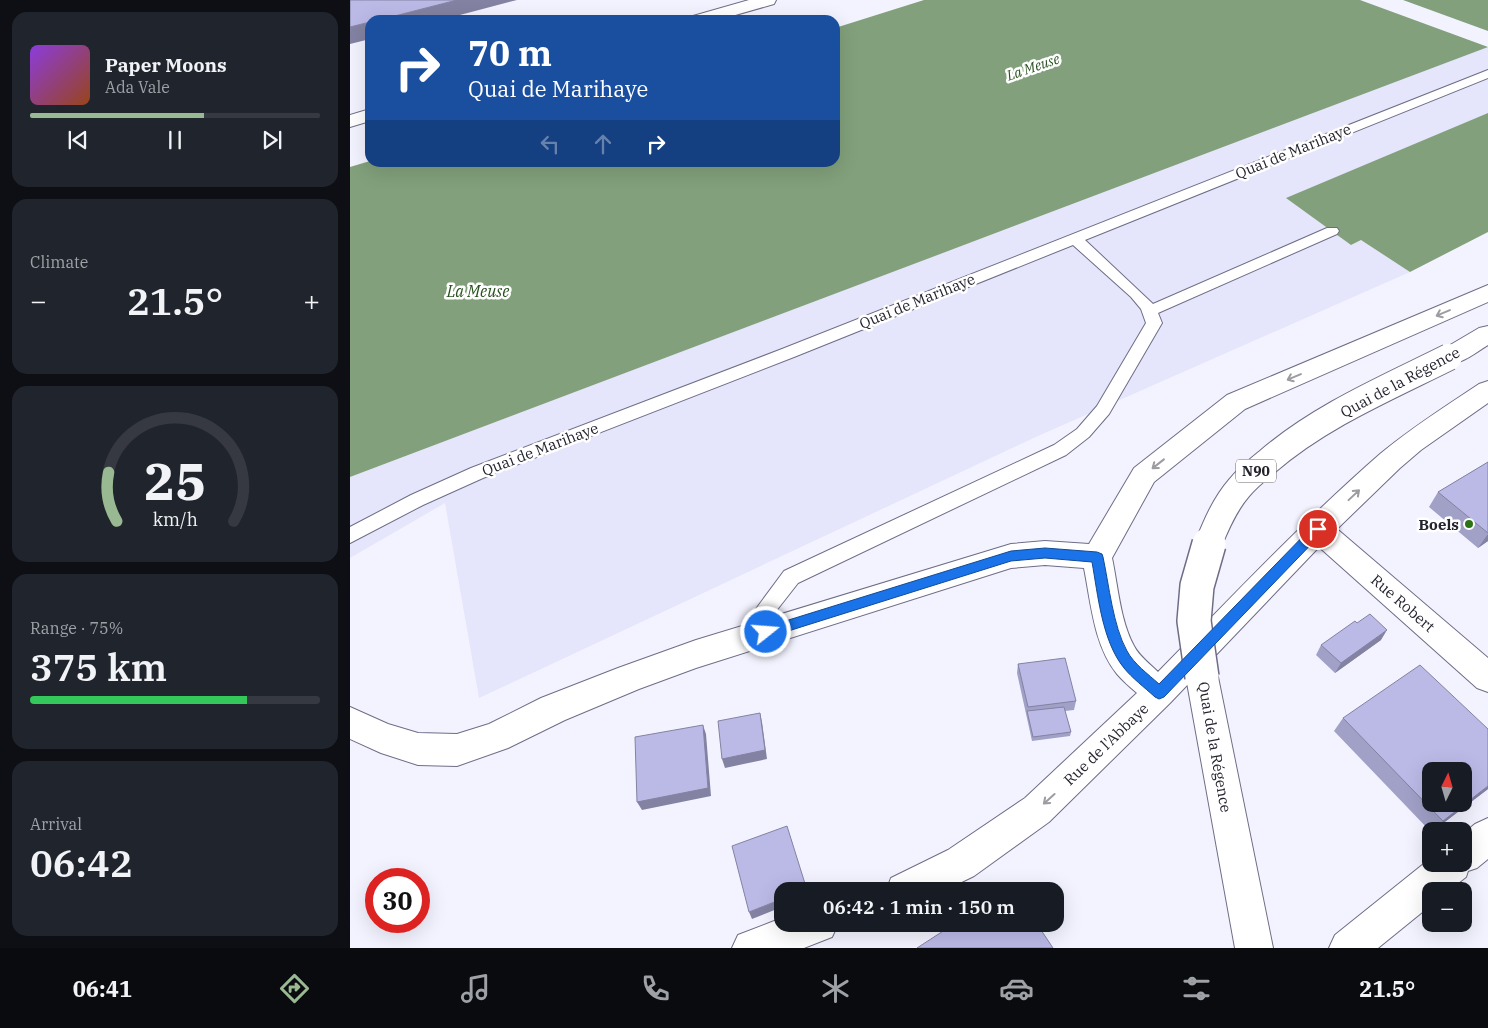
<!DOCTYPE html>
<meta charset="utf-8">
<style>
body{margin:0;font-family:"IBM Plex Serif",serif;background:#20242c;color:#f1f3f6;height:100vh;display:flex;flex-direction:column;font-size:19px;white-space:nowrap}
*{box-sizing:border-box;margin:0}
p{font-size:16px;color:#9ea1a6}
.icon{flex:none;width:28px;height:28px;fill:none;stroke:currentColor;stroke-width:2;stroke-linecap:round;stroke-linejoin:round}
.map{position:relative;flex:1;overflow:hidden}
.sheet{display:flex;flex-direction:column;gap:12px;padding:12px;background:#0d0f14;width:350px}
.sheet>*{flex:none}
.top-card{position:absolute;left:15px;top:15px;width:475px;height:152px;border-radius:15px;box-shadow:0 5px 20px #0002;background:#1a4fa0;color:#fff;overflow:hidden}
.needle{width:32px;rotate:5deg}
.tools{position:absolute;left:1072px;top:762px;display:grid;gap:10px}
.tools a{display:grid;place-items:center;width:50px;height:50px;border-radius:10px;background:#171b24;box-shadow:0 5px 20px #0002;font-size:25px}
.speed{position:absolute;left:15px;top:868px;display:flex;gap:10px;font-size:25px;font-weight:700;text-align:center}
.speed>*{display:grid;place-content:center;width:65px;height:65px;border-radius:50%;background:#171b24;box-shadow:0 5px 20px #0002;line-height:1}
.speed .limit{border:8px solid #d22;background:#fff;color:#111}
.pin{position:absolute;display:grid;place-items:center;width:42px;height:42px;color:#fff;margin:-21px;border:2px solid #fff;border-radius:50%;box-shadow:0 1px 5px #0007}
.me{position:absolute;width:55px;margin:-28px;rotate:73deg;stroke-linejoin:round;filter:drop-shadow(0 0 4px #0008)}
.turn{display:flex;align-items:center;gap:18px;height:105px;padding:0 20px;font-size:22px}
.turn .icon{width:65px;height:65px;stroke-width:2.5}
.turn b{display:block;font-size:35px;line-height:42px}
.lanes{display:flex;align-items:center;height:48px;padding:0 20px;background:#0003;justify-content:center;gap:25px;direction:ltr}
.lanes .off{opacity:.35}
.big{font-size:38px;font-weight:600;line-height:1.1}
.sheet .tile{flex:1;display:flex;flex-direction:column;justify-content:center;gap:8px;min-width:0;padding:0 18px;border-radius:15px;background:#20242c}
.sheet .dial{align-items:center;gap:0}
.dial svg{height:130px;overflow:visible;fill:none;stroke:#363941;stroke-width:7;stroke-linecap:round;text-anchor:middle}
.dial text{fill:#f1f3f6;stroke:none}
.song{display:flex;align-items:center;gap:15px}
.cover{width:60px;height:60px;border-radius:8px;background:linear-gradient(135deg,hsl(270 70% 55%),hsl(20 70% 35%))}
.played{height:5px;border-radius:2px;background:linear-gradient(90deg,#98b991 60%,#363941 60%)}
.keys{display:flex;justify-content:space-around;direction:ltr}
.heat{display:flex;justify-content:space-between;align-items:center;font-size:28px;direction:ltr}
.charge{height:8px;border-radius:4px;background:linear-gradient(90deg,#34c759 75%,#363941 0)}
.trip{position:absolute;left:424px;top:882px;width:290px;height:50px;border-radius:15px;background:#171b24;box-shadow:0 5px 20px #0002;font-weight:600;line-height:50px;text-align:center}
.menu{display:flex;height:80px;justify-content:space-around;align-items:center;background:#090b0e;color:#9ea1a6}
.menu .icon{width:35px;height:35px}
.menu .active{color:#98b991}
.menu b{font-size:22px;color:#f1f3f6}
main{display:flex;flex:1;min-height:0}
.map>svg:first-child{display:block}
.built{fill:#e5e5fb}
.water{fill:#82a07b}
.pier{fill:#f3f3ff}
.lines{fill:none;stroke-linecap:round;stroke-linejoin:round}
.lane-casing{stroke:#6e6d87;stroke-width:2}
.street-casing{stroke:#6e6d87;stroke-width:2}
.secondary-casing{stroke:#6e6d87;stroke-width:2}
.primary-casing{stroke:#6e6d87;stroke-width:2}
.lane{fill:#fff;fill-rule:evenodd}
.street{fill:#fff;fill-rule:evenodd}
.secondary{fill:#fff;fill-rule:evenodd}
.primary{fill:#fff;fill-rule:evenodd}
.primary-bridge-far1-casing{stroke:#6e6d87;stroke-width:28;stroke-linecap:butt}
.primary-bridge-casing{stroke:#6e6d87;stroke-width:36;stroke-linecap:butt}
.primary-bridge-far1{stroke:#fff;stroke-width:26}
.primary-bridge{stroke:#fff;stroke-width:33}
.wall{fill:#a1a0c7}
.shaded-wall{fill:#8382a2}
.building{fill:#bbbae7;stroke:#8382a2;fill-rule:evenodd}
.oneway{stroke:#9c9ca1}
.route{fill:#1a73e8;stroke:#114b97}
.poi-dot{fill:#2b7315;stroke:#fff;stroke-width:2}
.labels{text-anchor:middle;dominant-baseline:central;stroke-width:5;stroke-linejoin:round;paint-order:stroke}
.far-water-label{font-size:14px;font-style:italic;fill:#26501c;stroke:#fff}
.shield{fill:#fff;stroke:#66666d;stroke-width:1}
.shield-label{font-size:14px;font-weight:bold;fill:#24242f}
.street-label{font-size:15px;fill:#24242f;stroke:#fff}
.poi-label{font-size:15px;font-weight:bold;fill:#24242f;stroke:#fff;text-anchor:end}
.water-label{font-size:16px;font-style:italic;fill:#26501c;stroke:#fff}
</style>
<main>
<section class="sheet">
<div class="tile">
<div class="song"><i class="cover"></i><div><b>Paper Moons</b><p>Ada Vale</p></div></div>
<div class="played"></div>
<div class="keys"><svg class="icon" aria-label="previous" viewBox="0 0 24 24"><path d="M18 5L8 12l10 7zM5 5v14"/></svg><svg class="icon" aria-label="pause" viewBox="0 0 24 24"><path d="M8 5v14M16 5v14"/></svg><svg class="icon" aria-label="next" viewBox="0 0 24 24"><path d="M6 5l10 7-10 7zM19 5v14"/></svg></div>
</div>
<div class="tile"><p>Climate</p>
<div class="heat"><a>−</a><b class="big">21.5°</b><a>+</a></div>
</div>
<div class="tile dial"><svg viewBox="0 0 100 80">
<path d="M14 69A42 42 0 1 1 86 69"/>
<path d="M14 69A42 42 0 0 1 9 39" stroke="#98b991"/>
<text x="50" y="56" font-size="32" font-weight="700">25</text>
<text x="50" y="72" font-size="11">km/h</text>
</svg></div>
<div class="tile"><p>Range · 75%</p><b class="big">375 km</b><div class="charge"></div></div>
<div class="tile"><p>Arrival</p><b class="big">06:42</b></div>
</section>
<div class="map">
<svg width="1138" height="948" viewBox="0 0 1138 948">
<rect width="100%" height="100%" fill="#f3f3ff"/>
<path class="built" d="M1138 46V113L937 198 1001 245 1011 240 1060 272 688 436 129 698 95 503 0 558V477Z"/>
<path class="water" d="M574 0H1138V47L0 477V167L20 161 485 162V28Z
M1138 113V232L1060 272 1011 240 1001 245 936 198Z"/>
<path class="pier" d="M1010 0H1053L1138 31V47Z"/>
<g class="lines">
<defs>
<path id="lane" d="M1138 70V78L735 240 803 304 977 228H987L989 231 987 234 808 313 812 323 759 414 739 437 716 455 448 583 423 615 426 632 423 638 416 641 409 638 403 613 434 571 704 445 727 429 747 406 796 323 791 309 781 297 723 245 444 357 133 478 73 505 0 543V527L61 495 121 468 432 349Z"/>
<path id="street" d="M1138 285V302L895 409 804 482 762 558C768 586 770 620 784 646 789 656 800 664 808 672 881 598 952 522 1030 454 1061 428 1096 406 1129 384L1138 381V403L1071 450 1050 468 987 529 1138 658V692L1127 688 969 547 820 703 699 822 624 876 593 891H536L541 878 598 850 675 798 787 693C780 687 773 681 767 674 744 646 741 603 734 568L695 565 661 568 346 668 289 689 215 720 158 748 107 766 68 765 31 753 0 739V707L38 724 68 733 107 734 139 724 191 698 268 668 346 640 661 544 695 541 739 544 784 468 877 395Z
M1138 818V859L1127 868 1118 871 1116 877 1098 891H1081V905L1028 948H979L985 935 1081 858V864H1114V833L1125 824Z
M432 918V924H488L482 937 454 948H382L388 935Z"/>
<path id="secondary" d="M399 0H426L424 4 368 20H340L343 16Z
M20 109V121L0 127V115Z"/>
<path id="primary" d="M1138 326V345C1123 354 1108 368 1090 363L1087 357 1090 351 1129 328Z
M852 663 863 667 868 677 923 948H885L836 677 841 667Z"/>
</defs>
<use href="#lane" class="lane-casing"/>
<use href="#street" class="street-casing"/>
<use href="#secondary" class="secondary-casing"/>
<use href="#primary" class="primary-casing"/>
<use href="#lane" class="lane"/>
<use href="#street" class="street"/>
<use href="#secondary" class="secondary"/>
<use href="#primary" class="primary"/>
<defs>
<path id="primary-bridge-far1" d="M858 545C866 525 875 504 889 488 897 478 907 470 917 462 970 416 1037 388 1099 357"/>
<path id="primary-bridge" d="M852 677 844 621 847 586 859 544"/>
</defs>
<use href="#primary-bridge-far1" class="primary-bridge-far1-casing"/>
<use href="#primary-bridge" class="primary-bridge-casing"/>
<use href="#primary-bridge-far1" class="primary-bridge-far1"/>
<use href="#primary-bridge" class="primary-bridge"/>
</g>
<path class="wall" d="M1138 462V541L1128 548 1079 507 1088 492Z
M1007 623 1031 640 985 673 966 655 971 645Z
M668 664 726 701 724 710 715 711 721 732 720 736 682 741 667 673Z
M993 718 1138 729V789L1083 831H1081V832L984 731Z"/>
<path class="shaded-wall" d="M107 0H167L91 20H29Z
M20 22V39L0 44V27Z
M1138 534V541L1128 548Z
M1037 630 1031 640 985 673 991 663Z
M410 713 412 722 417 759 375 768 372 759Z
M353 725 356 734 361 796 292 810 287 802Z
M1138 786V789L1083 831 1093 821Z
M432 899V907L402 919 399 912Z"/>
<path class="building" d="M0 0H107L29 20H20V22L0 27Z
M1138 462V533L1088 492Z
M1020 614 1037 630 991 663 971 645 1005 621 1007 623Z
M715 658 726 701 678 707 668 664Z
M1070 665 1138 729V786L1093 821 993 718ZM1081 771H1114V804H1081Z
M714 707 721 732 683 737 677 711Z
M410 713 415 750 372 759 368 721Z
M353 725 358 788 287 802 285 737Z
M437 826 457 890 454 891H432V899L399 912 382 846Z
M662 886 665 891H654Z
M604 924H687L703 948H567Z"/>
<defs><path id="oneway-shaft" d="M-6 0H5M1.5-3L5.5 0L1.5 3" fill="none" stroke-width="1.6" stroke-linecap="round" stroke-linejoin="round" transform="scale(1.25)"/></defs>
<g class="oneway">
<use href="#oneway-shaft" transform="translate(1093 313) rotate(157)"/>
<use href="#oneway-shaft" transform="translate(944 377) rotate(157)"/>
<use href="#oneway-shaft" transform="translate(808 464) rotate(142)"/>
<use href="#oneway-shaft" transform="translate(1004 495) rotate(-43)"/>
<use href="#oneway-shaft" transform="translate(699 799) rotate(138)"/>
</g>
<path class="route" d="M968 524 973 525 974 529 973 532 814 697 809 699 805 697C794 687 782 678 774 668 752 641 748 595 742 562L695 558 661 561 416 638 412 636 410 632 412 628 416 627 661 551 695 548 747 552 752 554 753 557C759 585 763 626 777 651 784 664 798 674 809 684L964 525Z"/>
<circle class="poi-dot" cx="1119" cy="524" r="5"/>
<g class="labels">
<g class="far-water-label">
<text transform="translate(683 67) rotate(-19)">La Meuse</text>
</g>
<rect class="shield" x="886" y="459.5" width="40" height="23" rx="4"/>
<g class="shield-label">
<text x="906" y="471">N90</text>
</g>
<g class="street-label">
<text transform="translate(943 151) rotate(-22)">Quai de Marihaye</text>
<text transform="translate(567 301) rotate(-22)">Quai de Marihaye</text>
<text transform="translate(1050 382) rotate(-28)">Quai de la Régence</text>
<text transform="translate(190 449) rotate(-21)">Quai de Marihaye</text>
<text transform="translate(1053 603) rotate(41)">Rue Robert</text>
<text transform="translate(756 744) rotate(-44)">Rue de l'Abbaye</text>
<text transform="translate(865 747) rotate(80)">Quai de la Régence</text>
</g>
<g class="poi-label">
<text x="1109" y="524">Boels</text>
</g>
<g class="water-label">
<text x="128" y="291">La Meuse</text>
</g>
</g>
</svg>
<div class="tools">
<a><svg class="needle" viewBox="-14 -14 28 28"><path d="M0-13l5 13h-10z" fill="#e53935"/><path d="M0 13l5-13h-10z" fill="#9ea1a6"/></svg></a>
<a>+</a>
<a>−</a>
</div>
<div class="speed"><div class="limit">30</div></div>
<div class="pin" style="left:968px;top:529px;background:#d93025"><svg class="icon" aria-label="arrive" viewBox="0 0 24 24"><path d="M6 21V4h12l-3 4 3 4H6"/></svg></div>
<svg class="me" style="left:416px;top:632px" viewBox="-20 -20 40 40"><circle r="17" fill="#1a73e8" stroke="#fff" stroke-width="3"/><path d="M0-11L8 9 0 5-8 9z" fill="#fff"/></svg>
<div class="trip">06:42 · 1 min · 150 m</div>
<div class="top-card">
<div class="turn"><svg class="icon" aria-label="right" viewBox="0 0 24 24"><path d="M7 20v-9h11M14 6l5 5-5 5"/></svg><div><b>70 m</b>Quai de Marihaye</div></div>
<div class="lanes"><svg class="icon off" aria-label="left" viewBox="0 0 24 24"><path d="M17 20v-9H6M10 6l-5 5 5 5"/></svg><svg class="icon off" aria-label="ahead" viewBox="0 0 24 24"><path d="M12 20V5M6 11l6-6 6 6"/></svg><svg class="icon" aria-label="right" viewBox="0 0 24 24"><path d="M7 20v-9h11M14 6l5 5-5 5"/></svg></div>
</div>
</div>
</main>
<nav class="menu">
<b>06:41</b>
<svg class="icon active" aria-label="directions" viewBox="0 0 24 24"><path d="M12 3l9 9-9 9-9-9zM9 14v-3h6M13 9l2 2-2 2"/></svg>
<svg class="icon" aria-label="music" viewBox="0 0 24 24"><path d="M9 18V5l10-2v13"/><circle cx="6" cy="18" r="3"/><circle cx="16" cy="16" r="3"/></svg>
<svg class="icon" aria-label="phone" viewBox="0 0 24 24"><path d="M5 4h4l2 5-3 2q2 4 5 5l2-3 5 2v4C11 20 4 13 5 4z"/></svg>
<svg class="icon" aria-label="climate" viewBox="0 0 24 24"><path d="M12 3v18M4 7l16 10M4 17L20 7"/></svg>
<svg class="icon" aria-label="car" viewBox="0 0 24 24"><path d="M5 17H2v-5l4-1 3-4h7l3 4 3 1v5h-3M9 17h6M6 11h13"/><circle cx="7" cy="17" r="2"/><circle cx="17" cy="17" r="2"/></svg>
<svg class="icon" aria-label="filters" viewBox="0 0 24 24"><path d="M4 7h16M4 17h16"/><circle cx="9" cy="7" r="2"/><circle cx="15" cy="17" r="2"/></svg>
<b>21.5°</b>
</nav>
